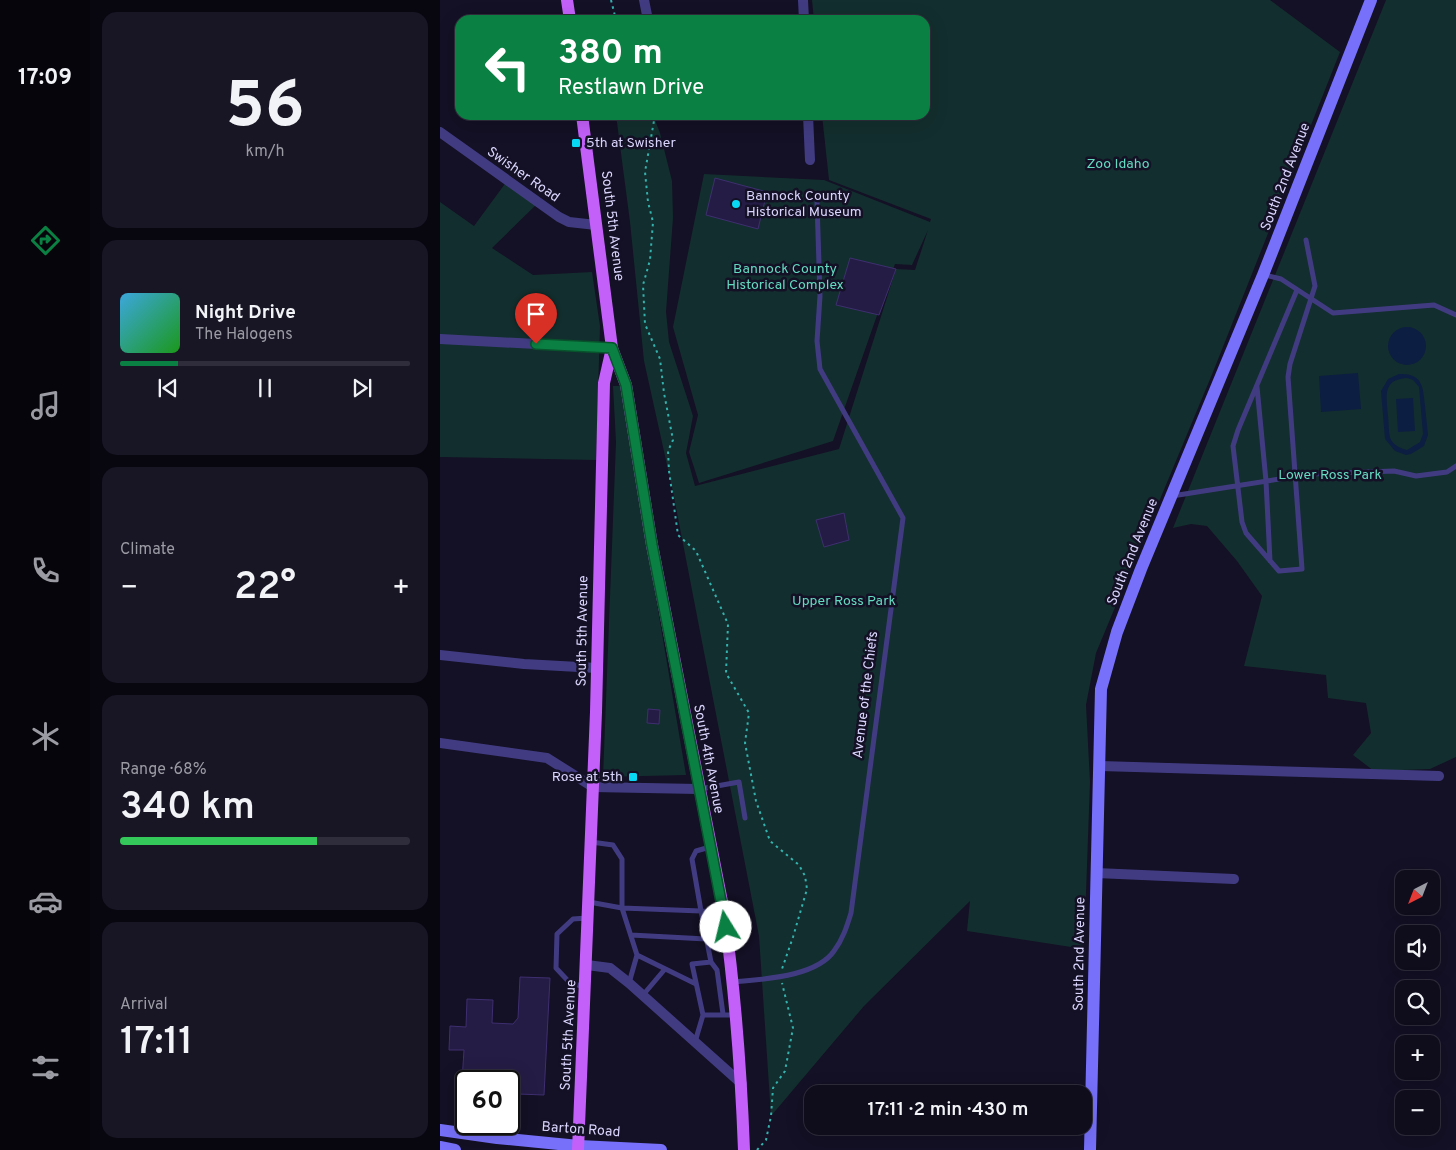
<!DOCTYPE html>
<meta charset="utf-8">
<style>
body{margin:0;font-family:Overpass,sans-serif;background:#181525;color:#f1f3f6;height:100vh;display:flex;flex-direction:column;font-size:19px;white-space:nowrap}
*{box-sizing:border-box;margin:0}
p{font-size:16px;color:#9b9ba3}
.icon{flex:none;width:28px;height:28px;fill:none;stroke:currentColor;stroke-width:2;stroke-linecap:round;stroke-linejoin:round}
.map{position:relative;flex:1;overflow:hidden}
.panel{display:flex;flex-direction:column;gap:12px;padding:12px;background:#08070f;width:350px}
.panel>*{flex:none}
.guide{position:absolute;left:15px;top:15px;width:475px;height:105px;border-radius:15px;box-shadow:0 5px 20px #0002,0 0 0 1px #2f2c3b;background:#0b8043;color:#fff;overflow:hidden}
.needle{width:32px;rotate:222deg}
.fabs{position:absolute;left:955px;top:870px;display:grid;gap:10px}
.fabs a{display:grid;place-items:center;width:45px;height:45px;border-radius:10px;background:#0f0c1c;box-shadow:0 5px 20px #0002,0 0 0 1px #2f2c3b;font-size:25px}
.speed{position:absolute;left:15px;top:1070px;display:flex;gap:10px;font-size:25px;font-weight:700;text-align:center}
.speed>*{display:grid;place-content:center;width:65px;height:65px;border-radius:50%;background:#0f0c1c;box-shadow:0 5px 20px #0002,0 0 0 1px #2f2c3b;line-height:1}
.speed .limit{border:2px solid #111;border-radius:8px;background:#fff;color:#111}
.pin{position:absolute;display:grid;place-items:center;width:42px;height:42px;color:#fff;margin:-51px -21px;border-radius:50% 50% 50% 0;rotate:-45deg;box-shadow:0 0 5px #0007}
.pin .icon{rotate:45deg}
.me{position:absolute;width:55px;margin:-28px;rotate:351deg;stroke-linejoin:round;filter:drop-shadow(0 0 4px #0008)}
.turn{display:flex;align-items:center;gap:18px;height:105px;padding:0 20px;font-size:22px}
.turn .icon{width:65px;height:65px;stroke-width:2.5}
.turn b{display:block;font-size:35px;line-height:42px}
.big{font-size:38px;font-weight:600;line-height:1.1}
.panel .widget{flex:1;display:flex;flex-direction:column;justify-content:center;gap:8px;min-width:0;padding:0 18px;border-radius:15px;background:#181525}
.panel .dial{align-items:center;gap:0}
.dial b{font-size:65px;line-height:1}
.song{display:flex;align-items:center;gap:15px}
.cover{width:60px;height:60px;border-radius:8px;background:linear-gradient(135deg,hsl(200 70% 55%),hsl(120 70% 35%))}
.played{height:5px;border-radius:2px;background:linear-gradient(90deg,#0b8043 20%,#2f2c3b 20%)}
.keys{display:flex;justify-content:space-around;direction:ltr}
.heat{display:flex;justify-content:space-between;align-items:center;font-size:28px;direction:ltr}
.charge{height:8px;border-radius:4px;background:linear-gradient(90deg,#34c759 68%,#2f2c3b 0)}
.trip{position:absolute;left:364px;top:1085px;width:288px;height:50px;border-radius:15px;background:#0f0c1c;box-shadow:0 5px 20px #0002,0 0 0 1px #2f2c3b;font-weight:600;line-height:50px;text-align:center}
main{display:flex;flex:1;min-height:0}
.tabs{display:flex;flex-direction:column;width:90px;justify-content:space-around;align-items:center;background:#06050b;color:#9b9ba3}
.tabs .icon{width:35px;height:35px}
.tabs .active{color:#0b8043}
.tabs b{font-size:22px;color:#f1f3f6}
.map>svg:first-child{display:block}
.green{fill:#132e2e}
.water{fill:#0c1e41;fill-rule:evenodd}
.building{fill:#251c45;stroke:#3e2f70}
.lines{fill:none;stroke-linecap:round;stroke-linejoin:round}
.path{stroke:#34b2ae;stroke-width:2;stroke-dasharray:2.5 4;stroke-linecap:butt}
.lane{stroke:#413c82;stroke-width:5}
.street{stroke:#413c82;stroke-width:10}
.secondary{stroke:#7670fa;stroke-width:12}
.primary{stroke:#c360f9;stroke-width:12}
.route-casing{stroke:#07532c;stroke-width:12}
.route{stroke:#0b8043;stroke-width:9}
.poi-dot{fill:#09d8f5;stroke:#141025;stroke-width:2}
.labels{text-anchor:middle;dominant-baseline:central;stroke-width:5;stroke-linejoin:round;paint-order:stroke}
.poi-label{font-size:14px;fill:#dad5fd;stroke:#141025;text-anchor:start}
.park-label{font-size:14px;fill:#63dbc0;stroke:#141025}
.street-label{font-size:14px;fill:#dad5fd;stroke:#141025}
</style>
<main>
<nav class="tabs">
<b>17:09</b>
<svg class="icon active" aria-label="directions" viewBox="0 0 24 24"><path d="M12 3l9 9-9 9-9-9zM9 14v-3h6M13 9l2 2-2 2"/></svg>
<svg class="icon" aria-label="music" viewBox="0 0 24 24"><path d="M9 18V5l10-2v13"/><circle cx="6" cy="18" r="3"/><circle cx="16" cy="16" r="3"/></svg>
<svg class="icon" aria-label="phone" viewBox="0 0 24 24"><path d="M5 4h4l2 5-3 2q2 4 5 5l2-3 5 2v4C11 20 4 13 5 4z"/></svg>
<svg class="icon" aria-label="climate" viewBox="0 0 24 24"><path d="M12 3v18M4 7l16 10M4 17L20 7"/></svg>
<svg class="icon" aria-label="car" viewBox="0 0 24 24"><path d="M5 17H2v-5l4-1 3-4h7l3 4 3 1v5h-3M9 17h6M6 11h13"/><circle cx="7" cy="17" r="2"/><circle cx="17" cy="17" r="2"/></svg>
<svg class="icon" aria-label="filters" viewBox="0 0 24 24"><path d="M4 7h16M4 17h16"/><circle cx="9" cy="7" r="2"/><circle cx="15" cy="17" r="2"/></svg>
</nav>
<section class="panel">
<div class="widget dial"><b>56</b><p>km/h</p></div>
<div class="widget">
<div class="song"><i class="cover"></i><div><b>Night Drive</b><p>The Halogens</p></div></div>
<div class="played"></div>
<div class="keys"><svg class="icon" aria-label="previous" viewBox="0 0 24 24"><path d="M18 5L8 12l10 7zM5 5v14"/></svg><svg class="icon" aria-label="pause" viewBox="0 0 24 24"><path d="M8 5v14M16 5v14"/></svg><svg class="icon" aria-label="next" viewBox="0 0 24 24"><path d="M6 5l10 7-10 7zM19 5v14"/></svg></div>
</div>
<div class="widget"><p>Climate</p>
<div class="heat"><a>−</a><b class="big">22°</b><a>+</a></div>
</div>
<div class="widget"><p>Range · 68%</p><b class="big">340 km</b><div class="charge"></div></div>
<div class="widget"><p>Arrival</p><b class="big">17:11</b></div>
</section>
<div class="map">
<svg width="1016" height="1150" viewBox="0 0 1016 1150">
<rect width="100%" height="100%" fill="#141025"/>
<path class="green" d="M372 0H830L900 52 773 372 656 653 646 705 650 782 644 949 527 931 530 901 424 1006 331 1116 319 936 233 492 204 361 190 222 176 115H213L220 133 232 181 233 218 226 312 229 342 253 416 246 453 255 486 399 449 456 269 475 270 488 230 472 265 455 264 393 441 259 483 249 452 258 415 233 327 264 174 384 180 490 222 491 219 389 180 382 115H485V20H374Z
M946 0H1016V757L990 769 934 771 913 755 931 733 926 703 888 698 886 675 804 666 822 596 797 561 767 526 751 524 733 528Z
M67 181 99 202 52 248 93 275 152 272 160 326 156 460 0 457V202L34 226Z
M173 386H180L246 775 163 777 176 442Z"/>
<path class="water" d="M948 346a19 19 0 1 1 38 0a19 19 0 1 1-38 0Z
M918 373 921 409 881 412 879 376Z
M959 374C983 373 983 387 985 406 986 416 987 425 988 435L984 446 971 454 966 455 955 451 945 439 941 391 948 379ZM967 378 973 380 979 387 983 434 980 442 967 450C960 448 955 446 951 440 948 433 949 423 948 416 947 397 941 380 967 378Z
M973 398 975 431 958 432 956 399Z"/>
<path class="building" d="M275 178 327 192 318 229 266 215Z
M410 258 456 269 439 315 396 305Z
M404 513 409 540 384 547 376 520Z
M208 709 220 710 219 724 207 723Z
M80 977 110 978 104 1095 78 1094V1089H69V1081H22L24 1050H9L10 1026 26 1027 27 999 53 1000 52 1023 73 1024 78 1018Z"/>
<g class="lines">
<path class="path" d="M171 0 176 20
M215 115 205 172 208 202 213 222 210 260 203 285 205 324 220 359 224 393 233 440 228 451 229 471 238 535 256 551 288 624 286 673 309 713 305 743 316 801 330 841 359 865 365 876 367 889 353 937 342 969
M317 1150 326 1140 331 1116 333 1088 345 1071 353 1028 342 983"/>
<path class="lane" d="M825 275 841 279 893 313 994 305 1016 315
M857 290 798 430 793 446 802 522 806 533 839 571 862 569 848 377 850 364 875 286 866 240
M817 387 826 481 830 561
M732 496 871 474 954 471 976 476 1007 472 1016 466
M260 789 299 782 305 818
M151 842 173 845 182 859V908L261 911 252 859 256 851 270 847
M149 902 182 908 197 955 189 983
M191 935 266 939
M197 955 256 984
M271 962 261 911 284 912
M294 982C323 979 376 977 394 951 403 939 407 926 411 913L463 518 380 369 377 341 380 296 377 202
M145 987 130 983 116 968 117 934 133 919 147 918
M203 995 225 969
M263 1015H295
M255 1042 263 1015 252 964 271 962 277 970 283 1014"/>
<path class="street" d="M204 0 208 20
M363 0 364 20
M368 115 370 160
M0 132 119 217 129 222 156 225
M0 339 172 348
M0 655 84 664 157 668
M0 743 107 758 153 787 258 789
M660 766 999 776
M656 873 794 879
M147 965 170 968 189 983 302 1084"/>
<path class="secondary" d="M0 1130 57 1138 139 1146 221 1150
M0 1147 15 1150
M650 1150 661 689 677 632 701 569 823 275 931 0"/>
<path class="primary" d="M127 0 130 20
M172 348 186 385 212 545 284 912C295 991 301 1070 304 1150
M138 1150 156 712 164 383 172 348 142 115"/>
</g>
<g class="lines">
<defs>
<path id="route" d="M96 344 172 348 186 385 212 545 286 927"/>
</defs>
<use href="#route" class="route-casing"/>
<use href="#route" class="route"/>
</g>
<g class="poi-dot">
<rect x="131" y="138" width="10" height="10" rx="2.5"/>
<circle cx="296" cy="204" r="5"/>
<rect x="188" y="772" width="10" height="10" rx="2.5"/>
</g>
<g class="labels">
<g class="poi-label">
<text x="146" y="143">5th at Swisher</text>
<text x="306" y="196">Bannock County<tspan x="306" dy="16">Historical Museum</tspan></text>
<text x="183" y="777" text-anchor="end">Rose at 5th</text>
</g>
<g class="park-label">
<text x="678" y="164">Zoo Idaho</text>
<text x="345" y="269">Bannock County<tspan x="345" dy="16">Historical Complex</tspan></text>
<text x="890" y="475">Lower Ross Park</text>
<text x="404" y="601">Upper Ross Park</text>
</g>
<g class="street-label">
<text transform="translate(83 175) rotate(35)">Swisher Road</text>
<text transform="translate(846 177) rotate(-69)">South 2nd Avenue</text>
<text transform="translate(172 226) rotate(83)">South 5th Avenue</text>
<text transform="translate(693 552) rotate(-68)">South 2nd Avenue</text>
<text transform="translate(143 631) rotate(-89)">South 5th Avenue</text>
<text transform="translate(426 695) rotate(-83)">Avenue of the Chiefs</text>
<text transform="translate(268 759) rotate(79)">South 4th Avenue</text>
<text transform="translate(640 954) rotate(-89)">South 2nd Avenue</text>
<text transform="translate(129 1035) rotate(-87)">South 5th Avenue</text>
<text transform="translate(141 1130) rotate(4)">Barton Road</text>
</g>
</g>
</svg>
<div class="fabs">
<a><svg class="needle" viewBox="-14 -14 28 28"><path d="M0-13l5 13h-10z" fill="#e53935"/><path d="M0 13l5-13h-10z" fill="#9b9ba3"/></svg></a>
<a><svg class="icon" aria-label="sound" viewBox="0 0 24 24"><path d="M4 9h4l5-4v14l-5-4H4zM17 9q2 3 0 6"/></svg></a>
<a><svg class="icon" aria-label="search" viewBox="0 0 24 24"><circle cx="10" cy="10" r="6"/><path d="M15 15l6 6"/></svg></a>
<a>+</a>
<a>−</a>
</div>
<div class="speed"><div class="limit">60</div></div>
<div class="pin" style="left:96px;top:344px;background:#d93025"><svg class="icon" aria-label="arrive" viewBox="0 0 24 24"><path d="M6 21V4h12l-3 4 3 4H6"/></svg></div>
<svg class="me" style="left:286px;top:927px" viewBox="-20 -20 40 40"><circle r="19" fill="#fff"/><path d="M0-13L10 11 0 6-10 11z" fill="#0b8043"/></svg>
<div class="trip">17:11 · 2 min · 430 m</div>
<div class="guide">
<div class="turn"><svg class="icon" aria-label="left" viewBox="0 0 24 24"><path d="M17 20v-9H6M10 6l-5 5 5 5"/></svg><div><b>380 m</b>Restlawn Drive</div></div>
</div>
</div>
</main>
